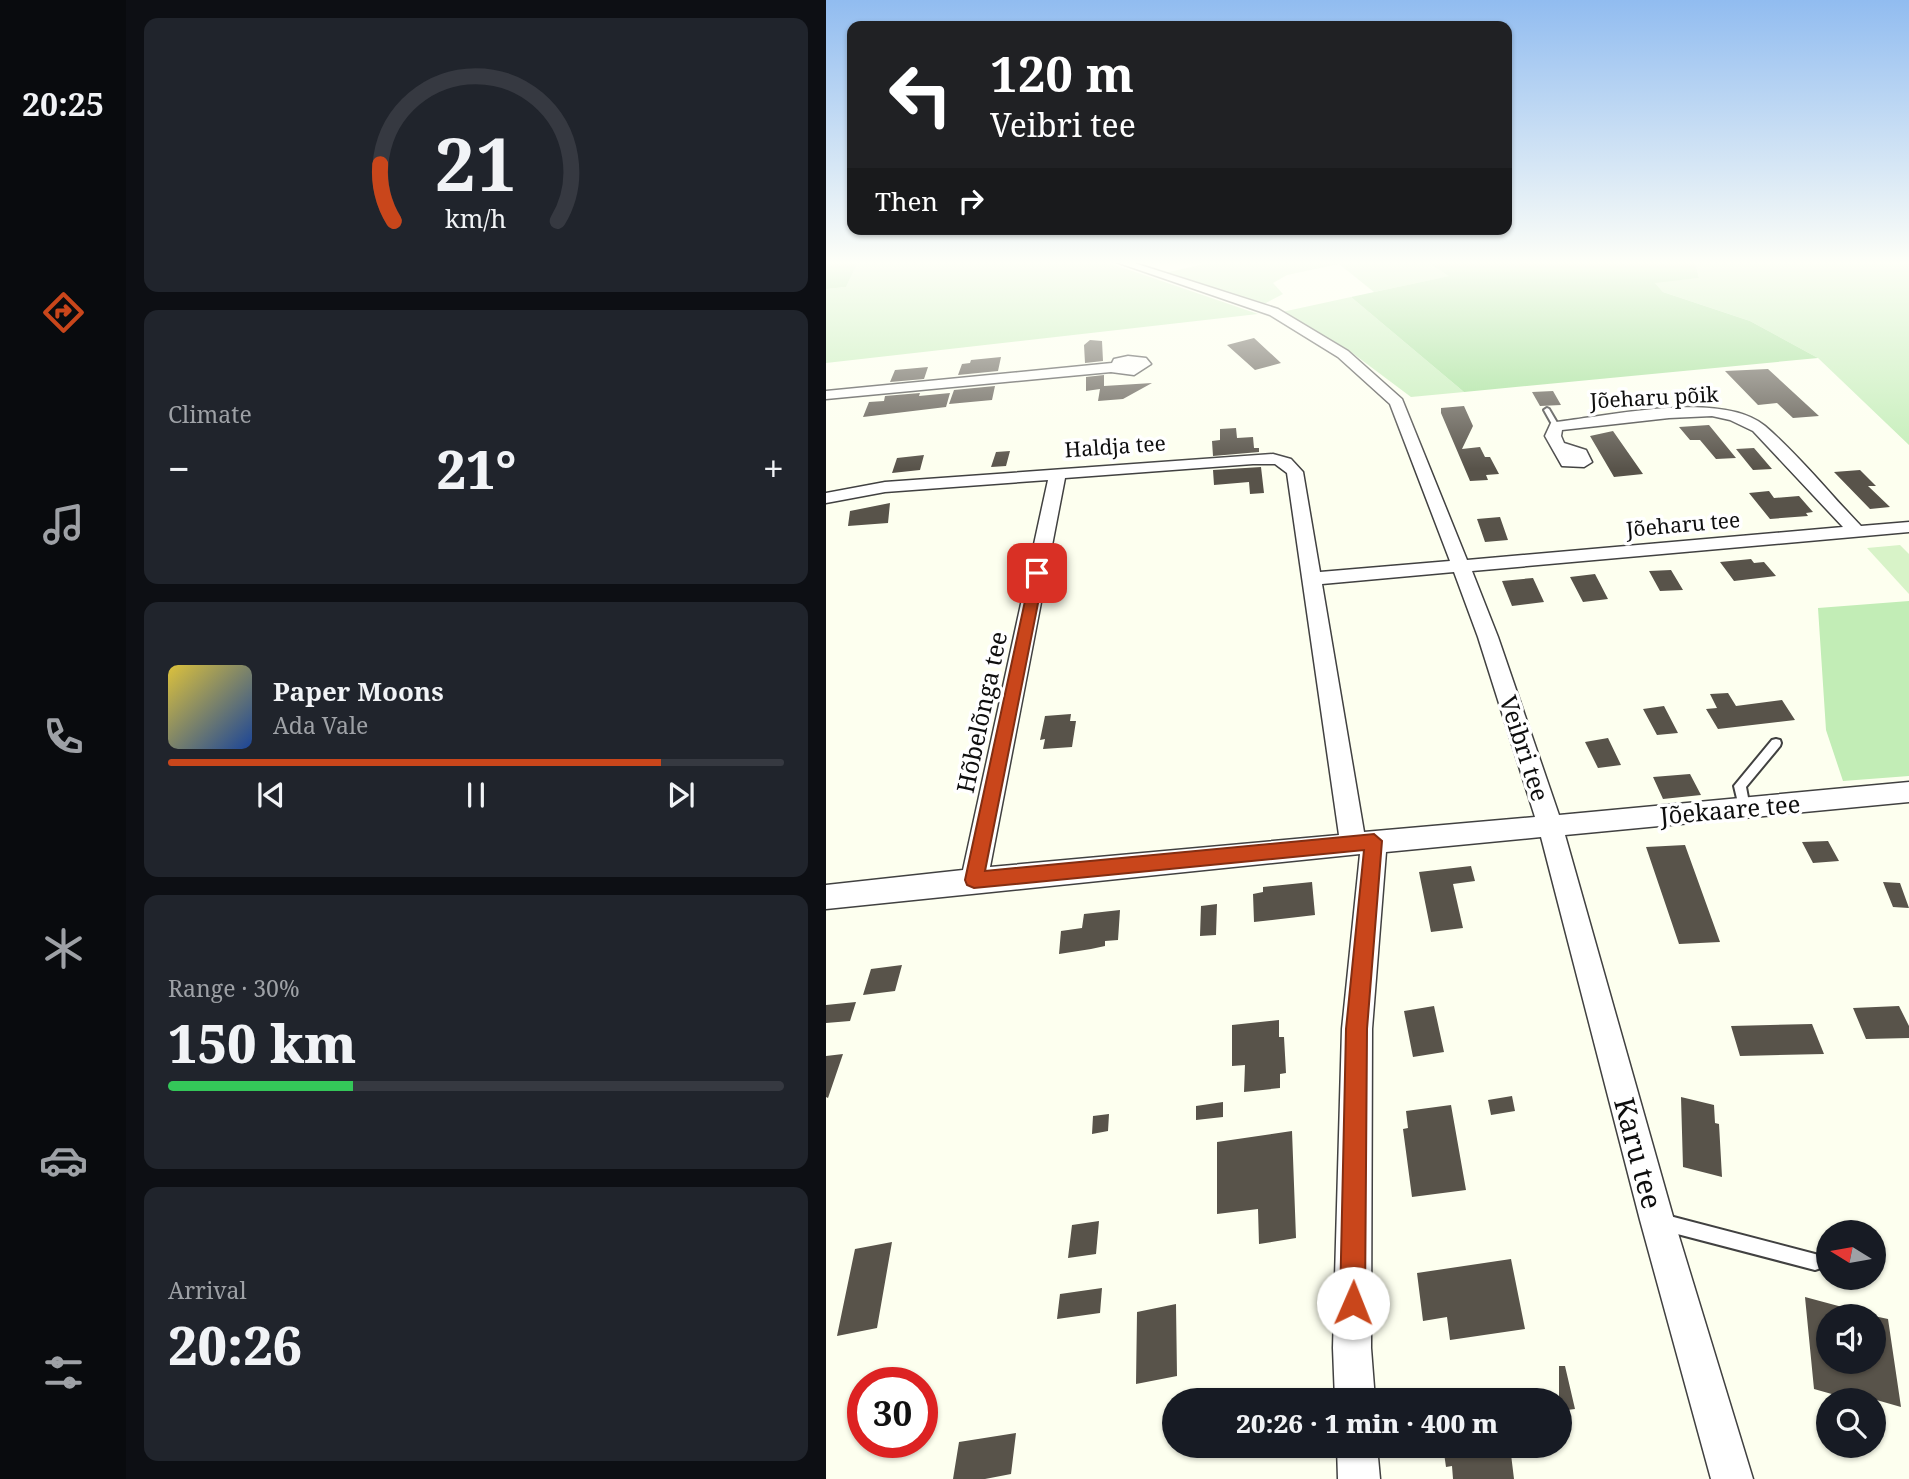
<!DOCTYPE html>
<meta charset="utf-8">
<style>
body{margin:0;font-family:"Noto Serif",serif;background:#20242c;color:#f1f3f6;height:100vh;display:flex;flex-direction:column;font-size:26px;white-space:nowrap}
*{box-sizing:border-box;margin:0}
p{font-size:23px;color:#9ea1a6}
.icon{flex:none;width:38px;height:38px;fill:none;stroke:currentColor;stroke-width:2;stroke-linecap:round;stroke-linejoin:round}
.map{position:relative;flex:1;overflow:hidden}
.sheet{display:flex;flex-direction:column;gap:18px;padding:18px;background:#0d0f14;width:700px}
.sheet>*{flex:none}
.top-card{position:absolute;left:21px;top:21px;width:665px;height:214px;border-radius:14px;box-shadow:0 2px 5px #0004;background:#202124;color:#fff;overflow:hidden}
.needle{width:46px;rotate:281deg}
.fabs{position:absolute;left:990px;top:1220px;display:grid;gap:14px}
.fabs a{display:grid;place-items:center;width:70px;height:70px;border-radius:50%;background:#171b24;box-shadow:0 2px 5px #0004;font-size:35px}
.speed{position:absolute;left:21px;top:1367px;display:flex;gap:14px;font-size:35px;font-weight:700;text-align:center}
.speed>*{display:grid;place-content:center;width:91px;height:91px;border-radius:50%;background:#171b24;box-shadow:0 2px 5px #0004;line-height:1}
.speed .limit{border:10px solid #d22;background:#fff;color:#111}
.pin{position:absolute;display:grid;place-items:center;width:60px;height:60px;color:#fff;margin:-30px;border-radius:14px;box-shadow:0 4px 10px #0006}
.me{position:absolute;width:77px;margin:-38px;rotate:1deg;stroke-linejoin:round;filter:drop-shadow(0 0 5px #0008)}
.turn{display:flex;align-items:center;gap:24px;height:147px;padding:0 28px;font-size:32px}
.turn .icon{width:91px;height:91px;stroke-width:2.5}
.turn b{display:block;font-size:49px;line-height:60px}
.then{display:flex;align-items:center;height:66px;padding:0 28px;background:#0003;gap:14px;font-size:26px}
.big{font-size:52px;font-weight:800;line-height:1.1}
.sheet .card{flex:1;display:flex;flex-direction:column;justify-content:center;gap:10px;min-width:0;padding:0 24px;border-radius:14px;background:#20242c}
.sheet .dial{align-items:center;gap:0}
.dial svg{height:182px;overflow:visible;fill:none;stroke:#363941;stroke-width:7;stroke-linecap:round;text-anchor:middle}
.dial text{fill:#f1f3f6;stroke:none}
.song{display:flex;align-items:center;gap:21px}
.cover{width:84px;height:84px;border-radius:10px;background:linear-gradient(135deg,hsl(50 70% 55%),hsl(220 70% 35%))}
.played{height:7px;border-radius:4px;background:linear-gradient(90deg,#c9461b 80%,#363941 80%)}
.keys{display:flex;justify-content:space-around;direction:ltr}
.heat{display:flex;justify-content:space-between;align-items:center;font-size:38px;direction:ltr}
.charge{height:10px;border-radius:5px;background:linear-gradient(90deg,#34c759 30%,#363941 0)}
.trip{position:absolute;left:336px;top:1388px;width:410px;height:70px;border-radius:35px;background:#171b24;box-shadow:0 2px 5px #0004;font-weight:800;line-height:70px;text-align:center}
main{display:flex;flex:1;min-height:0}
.menu{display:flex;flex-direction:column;width:126px;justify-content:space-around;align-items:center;background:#090b0e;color:#9ea1a6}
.menu .icon{width:49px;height:49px}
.menu .selected{color:#c9461b}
.menu b{font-size:32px;color:#f1f3f6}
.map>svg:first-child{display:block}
.green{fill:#c2edb6}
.forest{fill:#9fdf94}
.pitch{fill:#d8f3c8}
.building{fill:#58534a}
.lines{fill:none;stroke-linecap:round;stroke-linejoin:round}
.lane-casing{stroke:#414141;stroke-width:4}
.street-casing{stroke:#414141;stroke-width:3}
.lane{fill:#fff;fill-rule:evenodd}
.street{fill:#fff;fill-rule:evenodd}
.route{fill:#c9461b;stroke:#832e12;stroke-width:2}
.labels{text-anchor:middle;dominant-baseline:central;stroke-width:7;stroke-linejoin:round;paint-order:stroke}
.far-street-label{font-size:21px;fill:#0e0e0e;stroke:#fff}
.street-label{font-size:24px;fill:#0e0e0e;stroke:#fff}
.near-street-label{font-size:28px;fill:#0e0e0e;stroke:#fff}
</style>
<main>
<nav class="menu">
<b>20:25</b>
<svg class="icon selected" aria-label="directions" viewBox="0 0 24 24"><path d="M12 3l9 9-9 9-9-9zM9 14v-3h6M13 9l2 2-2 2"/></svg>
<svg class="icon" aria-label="music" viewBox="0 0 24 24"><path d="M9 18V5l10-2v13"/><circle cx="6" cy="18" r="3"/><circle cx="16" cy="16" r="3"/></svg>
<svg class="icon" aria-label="phone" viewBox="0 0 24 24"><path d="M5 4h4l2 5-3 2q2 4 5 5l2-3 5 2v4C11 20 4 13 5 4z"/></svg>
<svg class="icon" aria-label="climate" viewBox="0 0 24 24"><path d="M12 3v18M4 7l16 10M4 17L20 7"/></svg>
<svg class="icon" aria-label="car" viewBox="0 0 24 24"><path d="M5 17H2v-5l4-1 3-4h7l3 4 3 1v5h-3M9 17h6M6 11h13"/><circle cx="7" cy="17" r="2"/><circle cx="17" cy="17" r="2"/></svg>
<svg class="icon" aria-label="filters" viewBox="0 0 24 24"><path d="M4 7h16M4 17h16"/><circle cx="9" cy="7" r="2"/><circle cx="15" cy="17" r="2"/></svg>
</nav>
<section class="sheet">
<div class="card dial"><svg viewBox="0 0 100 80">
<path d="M14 69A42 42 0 1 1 86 69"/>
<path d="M14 69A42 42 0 0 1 8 44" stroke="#c9461b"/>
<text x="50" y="56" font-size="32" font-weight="700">21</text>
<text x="50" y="72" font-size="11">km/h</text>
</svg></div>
<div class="card"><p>Climate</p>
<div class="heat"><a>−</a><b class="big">21°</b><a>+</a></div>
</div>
<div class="card">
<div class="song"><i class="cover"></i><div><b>Paper Moons</b><p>Ada Vale</p></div></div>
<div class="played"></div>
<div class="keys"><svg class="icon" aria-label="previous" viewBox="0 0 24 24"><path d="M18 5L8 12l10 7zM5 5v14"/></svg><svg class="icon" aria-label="pause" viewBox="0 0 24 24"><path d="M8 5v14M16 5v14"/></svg><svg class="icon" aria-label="next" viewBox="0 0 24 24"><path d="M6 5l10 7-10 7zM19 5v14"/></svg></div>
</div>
<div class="card"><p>Range · 30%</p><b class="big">150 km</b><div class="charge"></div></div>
<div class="card"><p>Arrival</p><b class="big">20:26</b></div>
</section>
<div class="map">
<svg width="1083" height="1479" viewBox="0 0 1083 1479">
<rect width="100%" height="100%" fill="#fdffef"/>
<path class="green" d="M32 262H280L432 314 0 363V289L20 287Z
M387 262H601L624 276 548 292 513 264 461 275 447 283 457 294 438 304 338 273Z
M869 262H1083V445L992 358 924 321 837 292 828 282 873 278Z
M525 297 638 392 585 397 521 349 456 312Z
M1083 601V776L1017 781 1000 730 992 608Z"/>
<path class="forest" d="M0 262H32L20 287 0 289Z
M601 262H869L873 278 829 283 837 292 924 321 992 358 638 392 525 297 623 276Z"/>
<path class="pitch" d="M1074 545 1083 554V594L1041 548Z"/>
<path class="building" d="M428 338 455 363 429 370 401 345Z
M264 340 276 341 277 361 259 363 258 345Z
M175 357 172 371 132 375 136 364 144 363 145 360Z
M102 367 98 379 64 382 69 370Z
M942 369 993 416 967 418 951 403 932 405 899 371Z
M278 375V386L326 383 297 399 272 401 274 389 260 391V377Z
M169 386 166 400 123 404 128 390Z
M727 391 735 405 714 406 706 392Z
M94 393 93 396 124 393 120 407 37 417 43 402 58 401 59 396Z
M638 406 647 426 636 449 654 447 659 457H664L673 474 660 475 662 480 644 481 615 413V408Z
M883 425 910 458 890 459 874 440H864L853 427Z
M410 428 411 438 427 437 428 448H433V452L387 456 386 441 394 440V429Z
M787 431 817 474 788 477 764 436Z
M928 448 946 469 927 470 910 449Z
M184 451 180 466 165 467 170 452Z
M98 455 94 470 66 473 71 458Z
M435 467 438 493 424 494 423 482 388 485 387 470Z
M1034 470 1050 486H1042L1064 507 1044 509 1008 472Z
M943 491 948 498 973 496 987 512 980 513 982 516 944 519 923 493Z
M64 503 62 523 22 526 24 511Z
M674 517 682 540 659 542 651 519Z
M925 559 928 563 938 562 950 576 908 581 894 562Z
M845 570 857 590 834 591 823 571Z
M769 574 782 599 757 602 744 577Z
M707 578 718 602 686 606 676 581Z
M902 693 910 706 956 700 969 720 892 729 880 709 891 708 884 694Z
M838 706 852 733 831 735 817 709Z
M245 714 244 721H250L246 747 217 749 219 739 214 740 219 716Z
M782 738 795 765 772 768 759 742Z
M864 774 875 795 837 799 827 777Z
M1002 841 1013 861 987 863 976 842Z
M859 845 894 942 853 944 820 847Z
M645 866 649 881 627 884 637 928 605 932 593 872Z
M486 882 489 915 428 922 427 894 437 892V887Z
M1057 882 1074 883 1083 908 1067 907Z
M391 904 390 935 374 936 375 906Z
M294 910 292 940 279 941V946L265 949 233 954 235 931 256 928 258 914Z
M76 965 69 991 37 995 45 969Z
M30 1002 24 1021 0 1023V1005Z
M608 1006 618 1052 587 1057 578 1011Z
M1073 1006 1083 1026V1038L1040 1039 1027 1008Z
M453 1020V1037H458L460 1073 454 1074V1088L418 1092 419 1065 406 1066V1025Z
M986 1024 998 1054 914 1056 905 1026Z
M17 1054 2 1098 0 1097V1056Z
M686 1096 689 1111 665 1115 662 1100Z
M855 1097 888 1105 889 1123 893 1124 896 1177 857 1167Z
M397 1102V1117L370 1120V1106Z
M625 1105 640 1190 586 1197 577 1129 582 1128 580 1111Z
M283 1114 282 1131 266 1134 267 1116Z
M466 1131 470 1238 433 1244 432 1209 391 1214V1142Z
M273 1221 270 1254 242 1258 246 1225Z
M66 1242 51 1328 11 1336 29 1249Z
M685 1259 699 1329 624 1340 621 1317 597 1321 591 1273Z
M276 1288 274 1313 231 1319 234 1294Z
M979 1297 1031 1311V1316H1003V1362H1048V1316L1062 1319 1075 1407 1019 1391 1020 1398 988 1389Z
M350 1304 351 1376 310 1384 311 1312Z
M733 1366H739L749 1409 733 1411Z
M190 1433 185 1474 159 1479H127L133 1442Z
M617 1446H684L688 1479H627L626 1466 620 1467Z"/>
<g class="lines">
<defs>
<path id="lane" d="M721 408 723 409 733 426 732 427 727 426 718 410Z
M950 739 954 740 955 743 954 746 920 787 924 808 922 811 918 813 914 811 908 786 946 740Z
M836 1214 989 1254 995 1256 997 1262 995 1268 989 1270 836 1230 830 1228 828 1222 830 1216Z"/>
<path id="street" d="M290 262H305L452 309 522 351 576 399 641 560 1017 527 927 431 904 420 886 416 843 418 736 430 735 436 738 443 760 450 766 462 758 467 736 466 719 436 725 423 730 422C784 416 895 390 939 426 973 455 1003 493 1035 526L1083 522V532L646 571 672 637 733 815 1083 782V802L739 835 848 1220 927 1479H885L814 1220 715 837 560 852 546 1029 545 1348 549 1400H509L507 1348 516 1029 534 854 0 909V885L137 870 222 480 59 492 0 503V493L59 482 447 454 465 459 477 472 494 572 624 561 564 404 512 357 444 315ZM427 464H449L461 473 513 835 164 867 239 478ZM628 572 652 637 709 817 538 832 496 584Z
M302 356 320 358 325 364 308 375 285 372 0 399V391L286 363 288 359Z
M511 1446H551L554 1479H512Z"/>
</defs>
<use href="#lane" class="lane-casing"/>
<use href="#street" class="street-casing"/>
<use href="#lane" class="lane"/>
<use href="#street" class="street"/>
</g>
<linearGradient id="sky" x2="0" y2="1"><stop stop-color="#91bcf0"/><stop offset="0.56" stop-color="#fefff8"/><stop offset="1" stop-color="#fefff8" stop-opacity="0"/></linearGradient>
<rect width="1083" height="469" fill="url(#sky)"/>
<path class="route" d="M211 569 218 573 159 871 548 834 556 841 541 1029 539 1303 536 1312 527 1316 517 1312 514 1303 520 1029 538 850 148 888 141 885 139 880 205 573Z"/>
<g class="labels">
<g class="far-street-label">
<text transform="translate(828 397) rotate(-3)">Jõeharu põik</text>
<text transform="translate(289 446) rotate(-4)">Haldja tee</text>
<text transform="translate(857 524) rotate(-5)">Jõeharu tee</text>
</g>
<g class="street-label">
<text transform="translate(155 712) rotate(-78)">Hõbelõnga tee</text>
<text transform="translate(699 748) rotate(72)">Veibri tee</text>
<text transform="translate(904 809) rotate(-5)">Jõekaare tee</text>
</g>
<g class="near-street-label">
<text transform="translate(813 1153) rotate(75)">Karu tee</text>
</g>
</g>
</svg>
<div class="fabs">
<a><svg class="needle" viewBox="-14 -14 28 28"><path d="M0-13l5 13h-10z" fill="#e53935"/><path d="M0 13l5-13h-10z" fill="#9ea1a6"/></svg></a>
<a><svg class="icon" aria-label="sound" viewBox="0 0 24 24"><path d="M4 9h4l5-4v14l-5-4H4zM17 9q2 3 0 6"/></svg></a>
<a><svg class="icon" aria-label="search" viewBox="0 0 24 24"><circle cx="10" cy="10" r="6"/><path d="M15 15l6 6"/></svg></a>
</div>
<div class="speed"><div class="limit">30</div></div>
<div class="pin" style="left:211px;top:573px;background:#d93025"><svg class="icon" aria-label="arrive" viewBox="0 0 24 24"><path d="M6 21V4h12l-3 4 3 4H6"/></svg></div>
<svg class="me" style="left:527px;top:1303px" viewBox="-20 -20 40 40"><circle r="19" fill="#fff"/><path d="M0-13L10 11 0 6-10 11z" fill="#c9461b"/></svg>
<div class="trip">20:26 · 1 min · 400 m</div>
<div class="top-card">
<div class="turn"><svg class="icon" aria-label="left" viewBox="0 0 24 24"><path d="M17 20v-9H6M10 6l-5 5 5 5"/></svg><div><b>120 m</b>Veibri tee</div></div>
<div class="then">Then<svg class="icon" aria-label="right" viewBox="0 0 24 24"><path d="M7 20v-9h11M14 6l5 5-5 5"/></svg></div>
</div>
</div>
</main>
